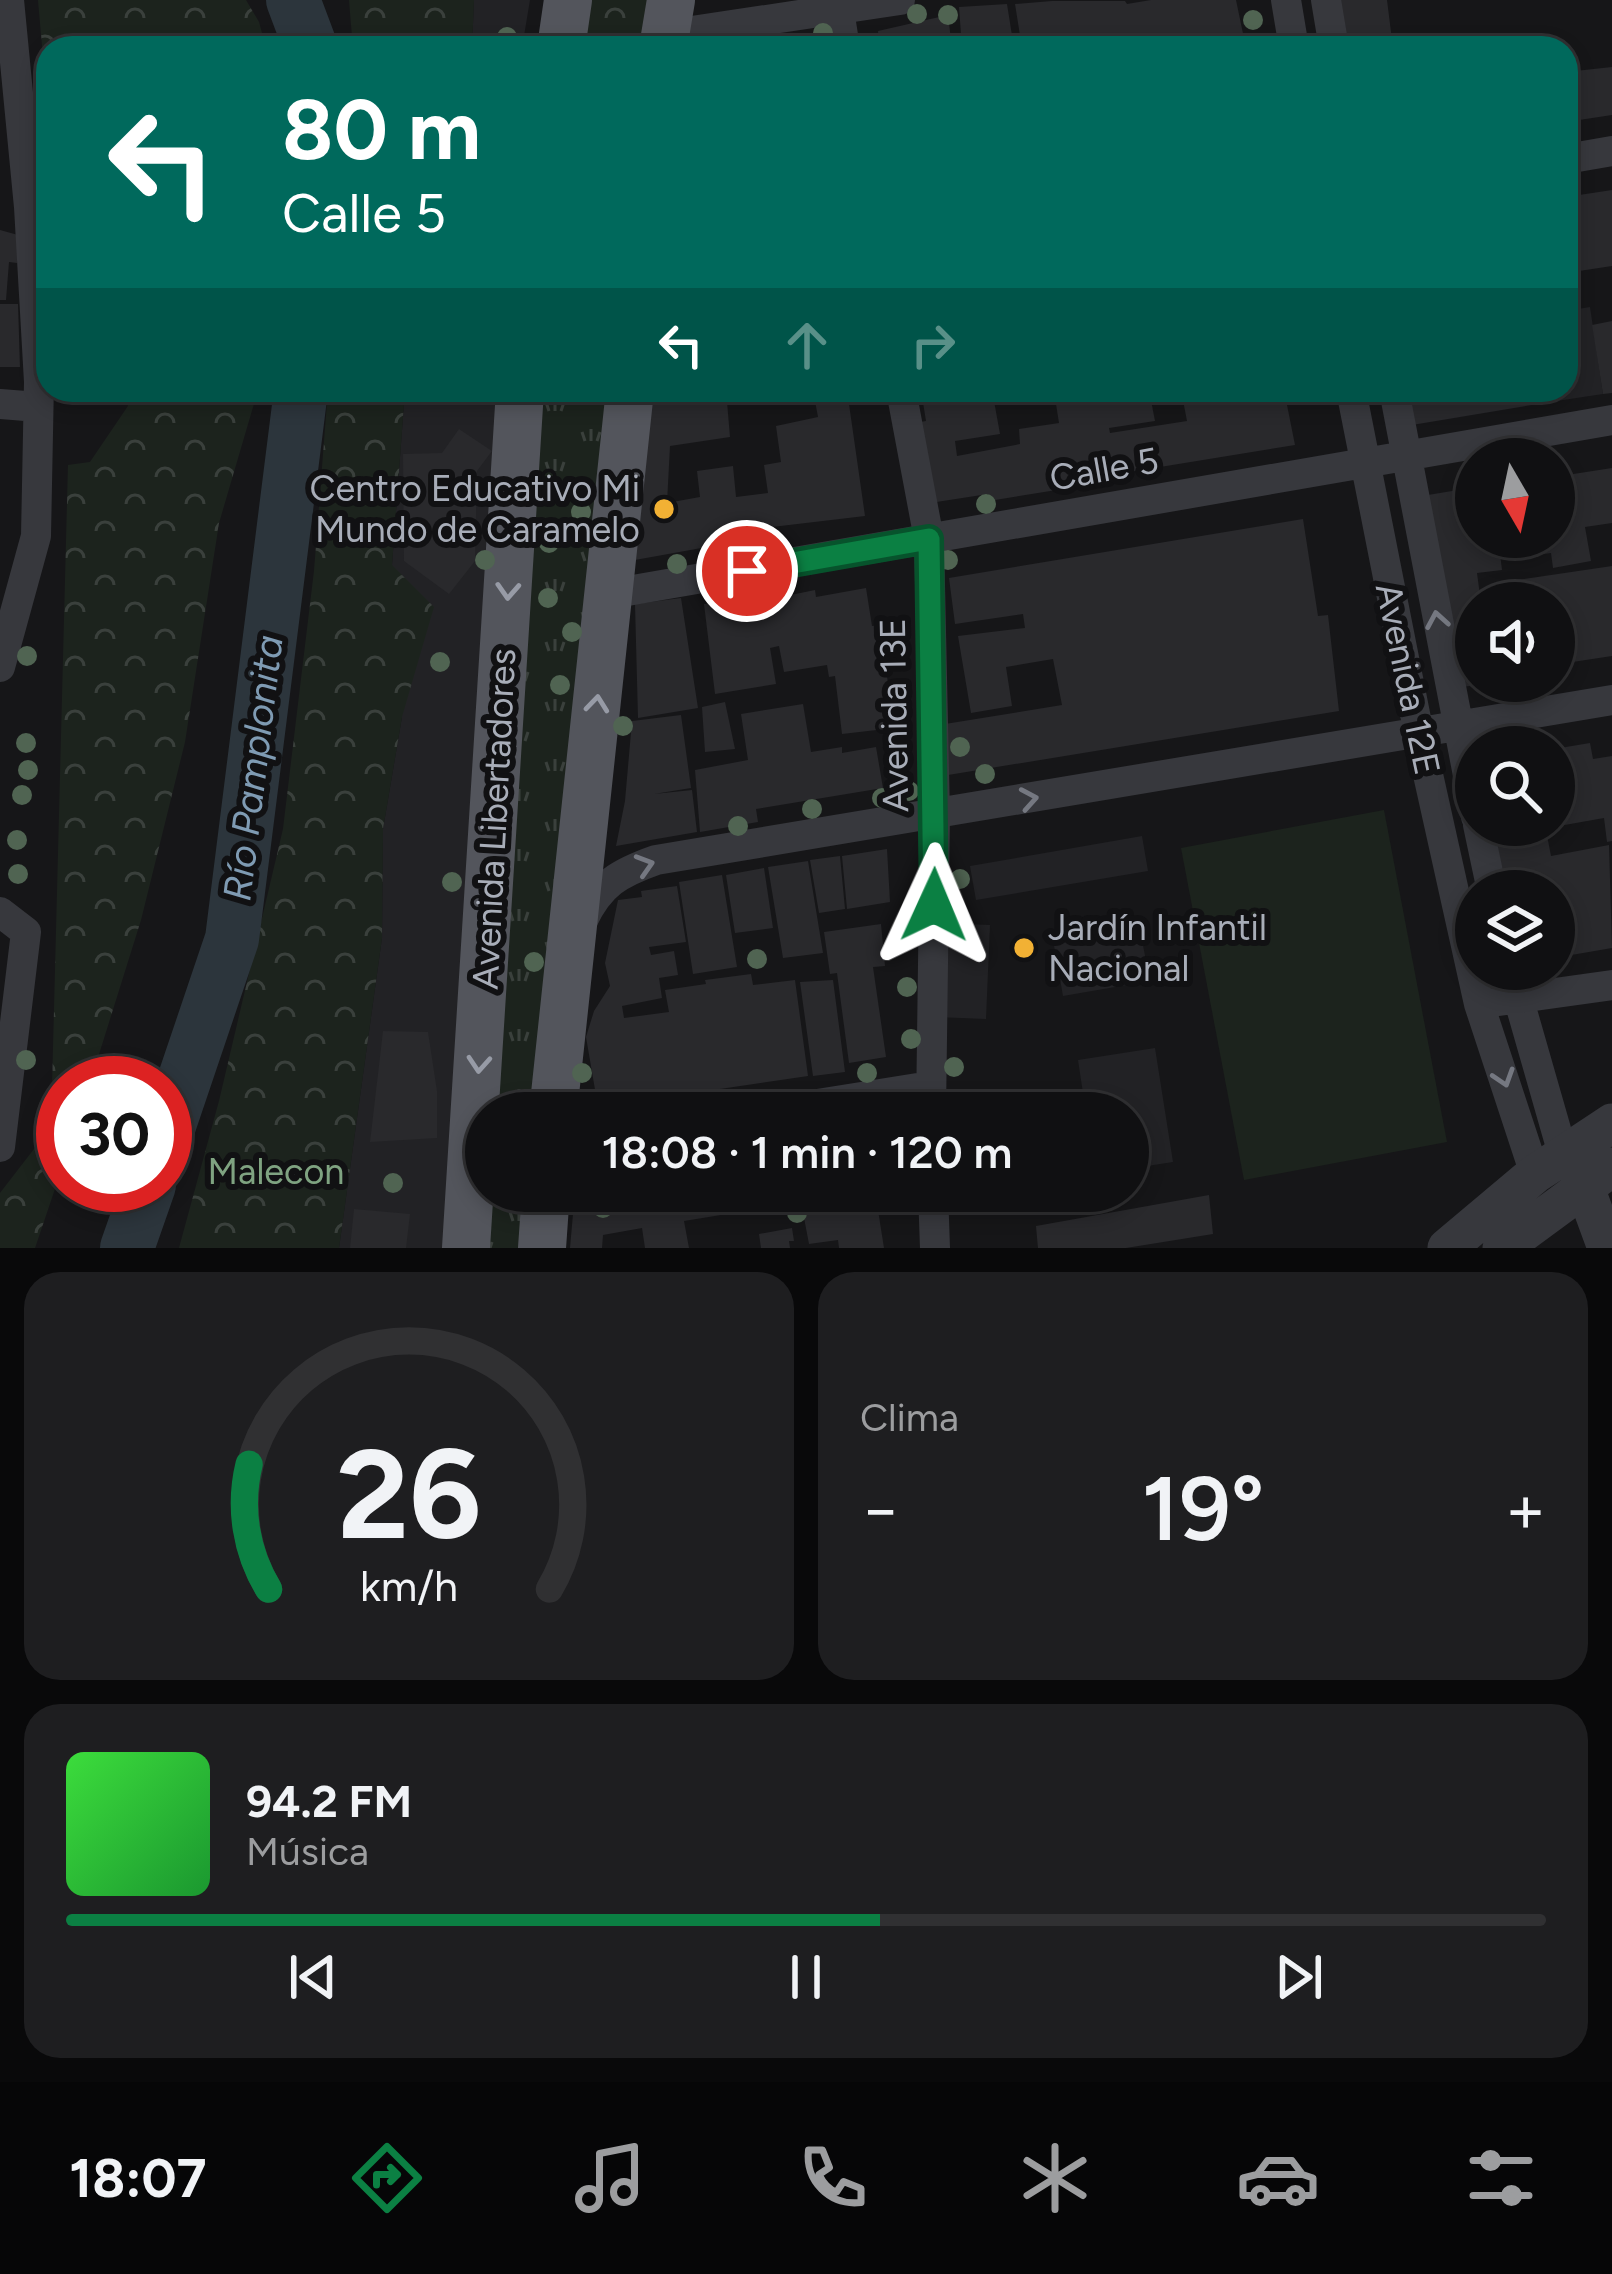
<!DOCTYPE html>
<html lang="es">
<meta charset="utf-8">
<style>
body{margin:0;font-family:Figtree,sans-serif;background:#1e1e20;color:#f1f3f6;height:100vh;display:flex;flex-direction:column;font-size:45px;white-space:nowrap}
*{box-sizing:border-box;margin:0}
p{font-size:39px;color:#9c9d9f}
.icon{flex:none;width:66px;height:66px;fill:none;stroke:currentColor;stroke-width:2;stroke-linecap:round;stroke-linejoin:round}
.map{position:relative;height:1248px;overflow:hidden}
.sheet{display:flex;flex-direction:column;gap:24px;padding:24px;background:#09090a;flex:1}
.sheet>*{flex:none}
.top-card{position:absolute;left:36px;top:36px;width:1542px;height:366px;border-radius:36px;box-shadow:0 6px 18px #0003,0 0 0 3px #303032;background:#00695c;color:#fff;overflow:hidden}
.needle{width:78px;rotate:171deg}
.buttons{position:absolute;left:1455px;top:438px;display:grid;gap:24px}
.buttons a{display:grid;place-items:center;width:120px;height:120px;border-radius:50%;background:#101012;box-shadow:0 6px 18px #0003,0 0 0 3px #303032;font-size:60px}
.speed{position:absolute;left:36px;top:1056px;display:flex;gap:24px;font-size:60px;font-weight:700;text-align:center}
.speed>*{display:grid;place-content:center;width:156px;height:156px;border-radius:50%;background:#101012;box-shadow:0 6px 18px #0003,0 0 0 3px #303032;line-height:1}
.speed .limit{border:18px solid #d22;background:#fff;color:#111}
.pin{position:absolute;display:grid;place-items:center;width:102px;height:102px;color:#fff;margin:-51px;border:6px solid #fff;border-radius:50%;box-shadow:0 3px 12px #0007}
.me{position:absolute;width:132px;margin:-66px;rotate:1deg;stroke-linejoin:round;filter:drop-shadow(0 0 9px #0008)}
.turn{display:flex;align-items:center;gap:42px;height:252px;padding:0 48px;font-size:54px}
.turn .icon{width:156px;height:156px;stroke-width:2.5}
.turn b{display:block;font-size:84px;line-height:102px}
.lanes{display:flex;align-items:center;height:114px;padding:0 48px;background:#0003;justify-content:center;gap:60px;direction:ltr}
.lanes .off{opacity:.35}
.big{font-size:90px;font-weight:600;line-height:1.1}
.sheet .tile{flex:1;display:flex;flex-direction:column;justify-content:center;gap:18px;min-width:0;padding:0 42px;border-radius:36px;background:#1e1e20}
.sheet .dial{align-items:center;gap:0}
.dial svg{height:312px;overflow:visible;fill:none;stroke:#303032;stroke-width:7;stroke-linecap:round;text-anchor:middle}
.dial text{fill:#f1f3f6;stroke:none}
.song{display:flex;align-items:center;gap:36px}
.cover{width:144px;height:144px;border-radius:18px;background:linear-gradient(135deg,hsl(120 70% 55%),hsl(130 70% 35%))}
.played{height:12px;border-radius:6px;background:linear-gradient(90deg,#0b8043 55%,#303032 55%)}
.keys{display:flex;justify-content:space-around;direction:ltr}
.heat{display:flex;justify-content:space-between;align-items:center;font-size:66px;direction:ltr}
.sheet .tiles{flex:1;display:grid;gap:24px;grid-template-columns:1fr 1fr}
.tile:last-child{grid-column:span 2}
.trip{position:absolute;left:465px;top:1092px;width:684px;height:120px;border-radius:60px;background:#101012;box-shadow:0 6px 18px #0003,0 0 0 3px #303032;font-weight:600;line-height:120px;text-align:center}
.tab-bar{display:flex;height:192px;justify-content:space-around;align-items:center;background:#060607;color:#9c9d9f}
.tab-bar .icon{width:84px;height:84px}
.tab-bar .selected{color:#0b8043}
.tab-bar b{font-size:54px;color:#f1f3f6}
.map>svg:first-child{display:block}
.built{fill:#222225}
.grass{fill:url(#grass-tufts)}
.forest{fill:url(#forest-crowns)}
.garden{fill:#1c231d}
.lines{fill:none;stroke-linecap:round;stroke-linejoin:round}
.river{stroke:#2c353c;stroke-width:54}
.building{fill:#29292c}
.minor{stroke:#37383d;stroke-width:30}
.tertiary{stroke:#37383d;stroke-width:39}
.primary{stroke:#53555c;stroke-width:48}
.tree{fill:#506452}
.oneway{stroke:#979ba6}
.oneway2{stroke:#757881}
.route-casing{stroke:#07532c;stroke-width:30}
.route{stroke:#0b8043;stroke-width:21}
.poi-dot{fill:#f2b134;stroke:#111113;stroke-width:4.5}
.labels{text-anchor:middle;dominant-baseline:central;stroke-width:12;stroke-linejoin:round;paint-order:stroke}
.street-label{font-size:36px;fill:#a8adb8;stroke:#111113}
.poi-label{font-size:36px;fill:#a8adb8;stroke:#111113;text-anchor:end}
.park-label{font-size:36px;fill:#7fa381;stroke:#111113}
.water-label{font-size:39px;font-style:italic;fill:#7f9bb3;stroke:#111113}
</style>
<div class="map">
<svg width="1612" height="1248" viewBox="0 0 1612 1248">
<defs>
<pattern id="grass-tufts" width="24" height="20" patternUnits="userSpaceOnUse" patternTransform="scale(3)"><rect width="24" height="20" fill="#1c231d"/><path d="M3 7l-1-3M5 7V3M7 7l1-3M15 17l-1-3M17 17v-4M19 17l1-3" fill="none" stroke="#3a403c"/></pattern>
<pattern id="forest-crowns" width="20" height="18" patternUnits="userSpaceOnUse" patternTransform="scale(3)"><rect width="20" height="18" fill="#1c231d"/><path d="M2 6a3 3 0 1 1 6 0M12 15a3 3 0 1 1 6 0" fill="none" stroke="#3a403c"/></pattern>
</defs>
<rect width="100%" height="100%" fill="#161618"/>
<path class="built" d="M474 0H530L522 48H472Z
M1590 307 1603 394 1550 402 1549 390H1566V311Z
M405 390H500L444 1248H339L382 938 383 829 402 717 392 565Z
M1142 836 1148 871 976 900 970 866Z
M939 923 990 925 986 1019 936 1017Z
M1139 925 1150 981 1063 996 1053 940Z
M1155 1048 1173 1162 1128 1169V1113H1086L1078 1060Z"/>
<path class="grass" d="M526 390H625L546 1113H488Z
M486 1191H538L530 1248H478Z"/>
<path class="forest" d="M38 0H246L259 22 266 48H48V113Z
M349 0H474L472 48H353Z
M575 0H665L657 48H568Z
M122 390H258L219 523 185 742 141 920 90 1083H63V1165L35 1248H0V1193L51 1127 68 465 90 462 128 406Z
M328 390H405L392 565 434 607 402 717 383 829 382 938 339 1248H179L219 1101 283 829 314 571Z"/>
<path class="garden" d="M1384 810 1447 1142 1244 1180 1181 848Z"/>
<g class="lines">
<path class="river" d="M293 0 311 48
M165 1137 232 939 301 390
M127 1248 149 1185"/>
</g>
<path class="building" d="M1151 0H1236L1246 48H1022L1015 4 1052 1H1125L1127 4Z
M1329 0H1387L1393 48H1336Z
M1007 4 1014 48H962L959 7Z
M948 15 952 48H879L878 31Z
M1612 67V115L1566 122V72Z
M1612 190V266L1566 273V197Z
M0 230 18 235 17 263 9 262 6 300H0Z
M0 304H18L20 367H0Z
M1612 321V393L1603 394 1592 325Z
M650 390H726L730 437 670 446 667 503 700 497 697 471 733 466 736 497 768 493 764 465 781 462 776 426 818 417 813 390H847L865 516 772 527V535L706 543 707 547 635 560Z
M921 390H992L1000 434 955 441 957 456 1020 444 1019 429 1059 423 1056 404 1105 396 1104 390H1149L1155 421 1109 428 1110 433 1187 421 1181 390H1284L1295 445 1068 482 1069 488 989 501 988 494 930 503 915 423 926 421Z
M1406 390H1549L1550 402 1412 425Z
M459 429 492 451 477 471 475 561 449 594 404 561 403 454 442 453Z
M1612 468V523L1585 527 1591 561 1553 568 1551 553 1523 557 1520 537H1554V477Z
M1476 487V537H1498L1502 570 1477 573 1481 603H1476V681L1488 684 1461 687 1422 496Z
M1303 519 1318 616 1328 615 1339 711 942 776 945 724 1062 705 1053 659 1006 667 1012 706 971 713 958 636 1025 628 1023 614 955 624 949 578Z
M1612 566V656L1566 663 1564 653 1554 655V603H1515L1511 581Z
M866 588 872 626 880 625 894 728 842 734 835 676 829 677 827 665 784 672 779 646 770 648 776 684 715 694 704 604 771 599 815 590 816 597Z
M681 598 698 708 638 718 635 604Z
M725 702 735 749 705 752 702 707Z
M803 704 811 752 842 747V753L876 747 883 788 756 809 758 822 700 832 695 770 748 760 741 714Z
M681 715 691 788 654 794 692 790 697 832 616 846 625 801 632 721Z
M1590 743 1593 759 1612 756V841L1607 842 1604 818 1559 826 1554 798V749Z
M1488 825H1545L1551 856 1609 845 1612 948 1554 958V891H1501Z
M887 849 890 902 847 909 842 856Z
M840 856 845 909 819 913 810 860Z
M808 861 823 953 783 958 768 867Z
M764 868 773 928 735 933 726 875Z
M722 875 737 967 693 974 679 882Z
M677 886 686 942 649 947 651 955 674 951 678 975 659 978 662 998 622 1006 624 1018 669 1012 665 990 706 984 705 980 751 974 753 985 795 980 808 1076 598 1107 586 1037 594 1011 610 986 605 963 618 900 642 897 641 891Z
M881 924 885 966 873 967 886 1057 849 1063 837 973 830 974 824 932Z
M833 980 845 1072 813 1076 800 982Z
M383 1031 428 1032 437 1091V1138L370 1142Z
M575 1191H875L884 1248H839L838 1240 809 1244 801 1202 684 1221 689 1248H645L642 1228 603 1235 602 1248H570Z
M1209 1195 1213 1234 1126 1248H1038L1036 1226Z
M354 1209 410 1214 406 1248H350Z
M792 1228 794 1241H789L790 1248H761L759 1234Z"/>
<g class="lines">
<path class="minor" d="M1286 0 1294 48
M1326 0 1334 48
M839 10 845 48
M665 35 900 0
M1566 159 1612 151
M901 390 929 539 935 815 931 1113
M1351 390 1419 734 1479 1004 1535 1174
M1394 390 1476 817
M0 404 38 407
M610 594 1612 420
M0 667 36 536 39 382 29 207 9 0
M1478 825 1492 891
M0 912 26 932 0 1147
M583 920C600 884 619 873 656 860L1612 700
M1510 969 1563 1154
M1499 1001 1612 985
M762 1113 930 1086
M933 1191 935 1248"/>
<path class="tertiary" d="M1584 1185 1607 1248
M1447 1248 1535 1174 1612 1123
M1502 1248 1612 1167"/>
<path class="primary" d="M561 48 568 0
M663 48 671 0
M553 1113 630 390
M466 1248 520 390
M542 1248 546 1191"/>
</g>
<g class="tree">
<circle cx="917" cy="14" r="10"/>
<circle cx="948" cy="15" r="10"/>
<circle cx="1253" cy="20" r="10"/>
<circle cx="823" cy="33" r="10"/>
<circle cx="507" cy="37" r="10"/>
<circle cx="986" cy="504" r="10"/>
<circle cx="581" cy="512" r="10"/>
<circle cx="549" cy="543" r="10"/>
<circle cx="485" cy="560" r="10"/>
<circle cx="948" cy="560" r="10"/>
<circle cx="677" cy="564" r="10"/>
<circle cx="548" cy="598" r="10"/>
<circle cx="572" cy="632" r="10"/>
<circle cx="27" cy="656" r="10"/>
<circle cx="440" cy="662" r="10"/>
<circle cx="560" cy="685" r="10"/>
<circle cx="623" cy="726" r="10"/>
<circle cx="26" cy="743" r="10"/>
<circle cx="960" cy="747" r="10"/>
<circle cx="28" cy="770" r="10"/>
<circle cx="985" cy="774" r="10"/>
<circle cx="909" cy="791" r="10"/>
<circle cx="22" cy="795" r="10"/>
<circle cx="882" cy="798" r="10"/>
<circle cx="812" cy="809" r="10"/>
<circle cx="738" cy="826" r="10"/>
<circle cx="17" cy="840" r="10"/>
<circle cx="18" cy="874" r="10"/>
<circle cx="960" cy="879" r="10"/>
<circle cx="452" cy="882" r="10"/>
<circle cx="910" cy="937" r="10"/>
<circle cx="757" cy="959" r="10"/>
<circle cx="534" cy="962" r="10"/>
<circle cx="907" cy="987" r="10"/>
<circle cx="911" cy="1039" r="10"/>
<circle cx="26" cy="1060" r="10"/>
<circle cx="954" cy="1067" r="10"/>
<circle cx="582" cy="1073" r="10"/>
<circle cx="867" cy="1073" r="10"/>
<circle cx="393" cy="1183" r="10"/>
<circle cx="603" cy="1208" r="10"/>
<circle cx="797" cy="1213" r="10"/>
</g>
<defs><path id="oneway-chevron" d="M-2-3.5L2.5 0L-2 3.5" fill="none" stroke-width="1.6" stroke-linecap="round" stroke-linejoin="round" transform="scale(3)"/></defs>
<g class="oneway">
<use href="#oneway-chevron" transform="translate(508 591) rotate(93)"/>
<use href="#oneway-chevron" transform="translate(597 704) rotate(-84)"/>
<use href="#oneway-chevron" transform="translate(479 1064) rotate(94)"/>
</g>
<g class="oneway2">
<use href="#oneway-chevron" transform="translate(1437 620) rotate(-100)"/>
<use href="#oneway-chevron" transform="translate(1029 799) rotate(-10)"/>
<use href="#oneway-chevron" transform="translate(645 865) rotate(-17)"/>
<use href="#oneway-chevron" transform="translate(1504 1078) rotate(72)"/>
</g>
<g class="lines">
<defs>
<path id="route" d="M747 571 929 539 934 905"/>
</defs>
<use href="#route" class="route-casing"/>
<use href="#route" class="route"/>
</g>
<g class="poi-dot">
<circle cx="664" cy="509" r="12"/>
<circle cx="1024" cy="948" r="12"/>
</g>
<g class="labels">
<g class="street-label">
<text transform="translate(1104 469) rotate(-10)">Calle 5</text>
<text transform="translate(1408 679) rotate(78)">Avenida 12E</text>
<text transform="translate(894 715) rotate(-91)">Avenida 13E</text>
<text transform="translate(494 819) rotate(-87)">Avenida Libertadores</text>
</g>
<g class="poi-label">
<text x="640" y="488">Centro Educativo Mi<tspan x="640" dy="41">Mundo de Caramelo</tspan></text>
<text x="1048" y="927" text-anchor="start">Jardín Infantil<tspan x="1048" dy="41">Nacional</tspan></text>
</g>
<g class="park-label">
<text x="276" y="1171">Malecon</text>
</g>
<g class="water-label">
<text transform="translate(253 768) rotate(-83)">Río Pamplonita</text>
</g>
</g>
</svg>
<div class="buttons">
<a><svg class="needle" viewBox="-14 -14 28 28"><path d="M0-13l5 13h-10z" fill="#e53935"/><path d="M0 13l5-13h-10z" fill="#9c9d9f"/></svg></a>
<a><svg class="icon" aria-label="sound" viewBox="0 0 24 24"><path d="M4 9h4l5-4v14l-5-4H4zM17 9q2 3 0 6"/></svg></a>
<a><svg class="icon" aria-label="search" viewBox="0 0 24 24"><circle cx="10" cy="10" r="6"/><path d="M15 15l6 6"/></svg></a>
<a><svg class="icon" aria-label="layers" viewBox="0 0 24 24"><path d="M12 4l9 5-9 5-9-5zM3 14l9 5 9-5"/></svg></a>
</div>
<div class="speed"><div class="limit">30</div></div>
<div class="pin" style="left:747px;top:571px;background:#d93025"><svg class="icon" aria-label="arrive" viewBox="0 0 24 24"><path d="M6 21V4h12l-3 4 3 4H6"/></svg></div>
<svg class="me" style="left:934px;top:905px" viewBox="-20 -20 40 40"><path d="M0-17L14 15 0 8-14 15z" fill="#0b8043" stroke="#fff" stroke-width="4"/></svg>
<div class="trip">18:08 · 1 min · 120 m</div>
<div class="top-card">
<div class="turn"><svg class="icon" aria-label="left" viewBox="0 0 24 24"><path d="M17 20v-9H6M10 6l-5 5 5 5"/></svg><div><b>80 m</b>Calle 5</div></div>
<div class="lanes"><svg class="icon" aria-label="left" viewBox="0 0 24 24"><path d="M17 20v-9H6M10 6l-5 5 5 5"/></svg><svg class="icon off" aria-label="ahead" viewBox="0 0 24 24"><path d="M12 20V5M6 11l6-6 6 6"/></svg><svg class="icon off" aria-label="right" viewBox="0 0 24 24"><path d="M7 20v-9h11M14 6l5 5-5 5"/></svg></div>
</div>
</div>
<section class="sheet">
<div class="tiles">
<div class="tile dial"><svg viewBox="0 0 100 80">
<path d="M14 69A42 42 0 1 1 86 69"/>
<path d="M14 69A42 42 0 0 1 9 37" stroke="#0b8043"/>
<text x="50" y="56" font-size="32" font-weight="700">26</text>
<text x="50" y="72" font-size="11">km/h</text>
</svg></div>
<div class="tile"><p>Clima</p>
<div class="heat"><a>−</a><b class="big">19°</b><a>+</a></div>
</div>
<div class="tile">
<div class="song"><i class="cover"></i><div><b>94.2 FM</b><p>Música</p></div></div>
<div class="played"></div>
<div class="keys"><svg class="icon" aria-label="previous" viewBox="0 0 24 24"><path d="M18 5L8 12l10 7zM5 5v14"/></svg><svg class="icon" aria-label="pause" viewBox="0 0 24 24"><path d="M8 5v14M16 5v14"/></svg><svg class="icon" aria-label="next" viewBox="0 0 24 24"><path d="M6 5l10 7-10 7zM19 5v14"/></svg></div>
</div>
</div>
</section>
<nav class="tab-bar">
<b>18:07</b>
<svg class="icon selected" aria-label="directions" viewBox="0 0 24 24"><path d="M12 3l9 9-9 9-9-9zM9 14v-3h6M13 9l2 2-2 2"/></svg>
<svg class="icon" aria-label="music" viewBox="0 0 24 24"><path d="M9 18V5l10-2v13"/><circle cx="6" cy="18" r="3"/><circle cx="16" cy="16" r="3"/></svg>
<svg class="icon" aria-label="phone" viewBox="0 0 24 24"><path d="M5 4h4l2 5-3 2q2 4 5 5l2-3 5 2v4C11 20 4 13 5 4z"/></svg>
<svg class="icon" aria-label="climate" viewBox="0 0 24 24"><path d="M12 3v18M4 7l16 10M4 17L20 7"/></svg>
<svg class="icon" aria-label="car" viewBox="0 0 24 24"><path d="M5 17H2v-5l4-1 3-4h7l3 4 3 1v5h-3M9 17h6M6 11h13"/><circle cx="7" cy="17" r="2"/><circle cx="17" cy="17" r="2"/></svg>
<svg class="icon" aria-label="filters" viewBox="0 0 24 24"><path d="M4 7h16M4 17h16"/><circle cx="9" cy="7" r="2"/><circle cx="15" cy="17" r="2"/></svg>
</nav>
